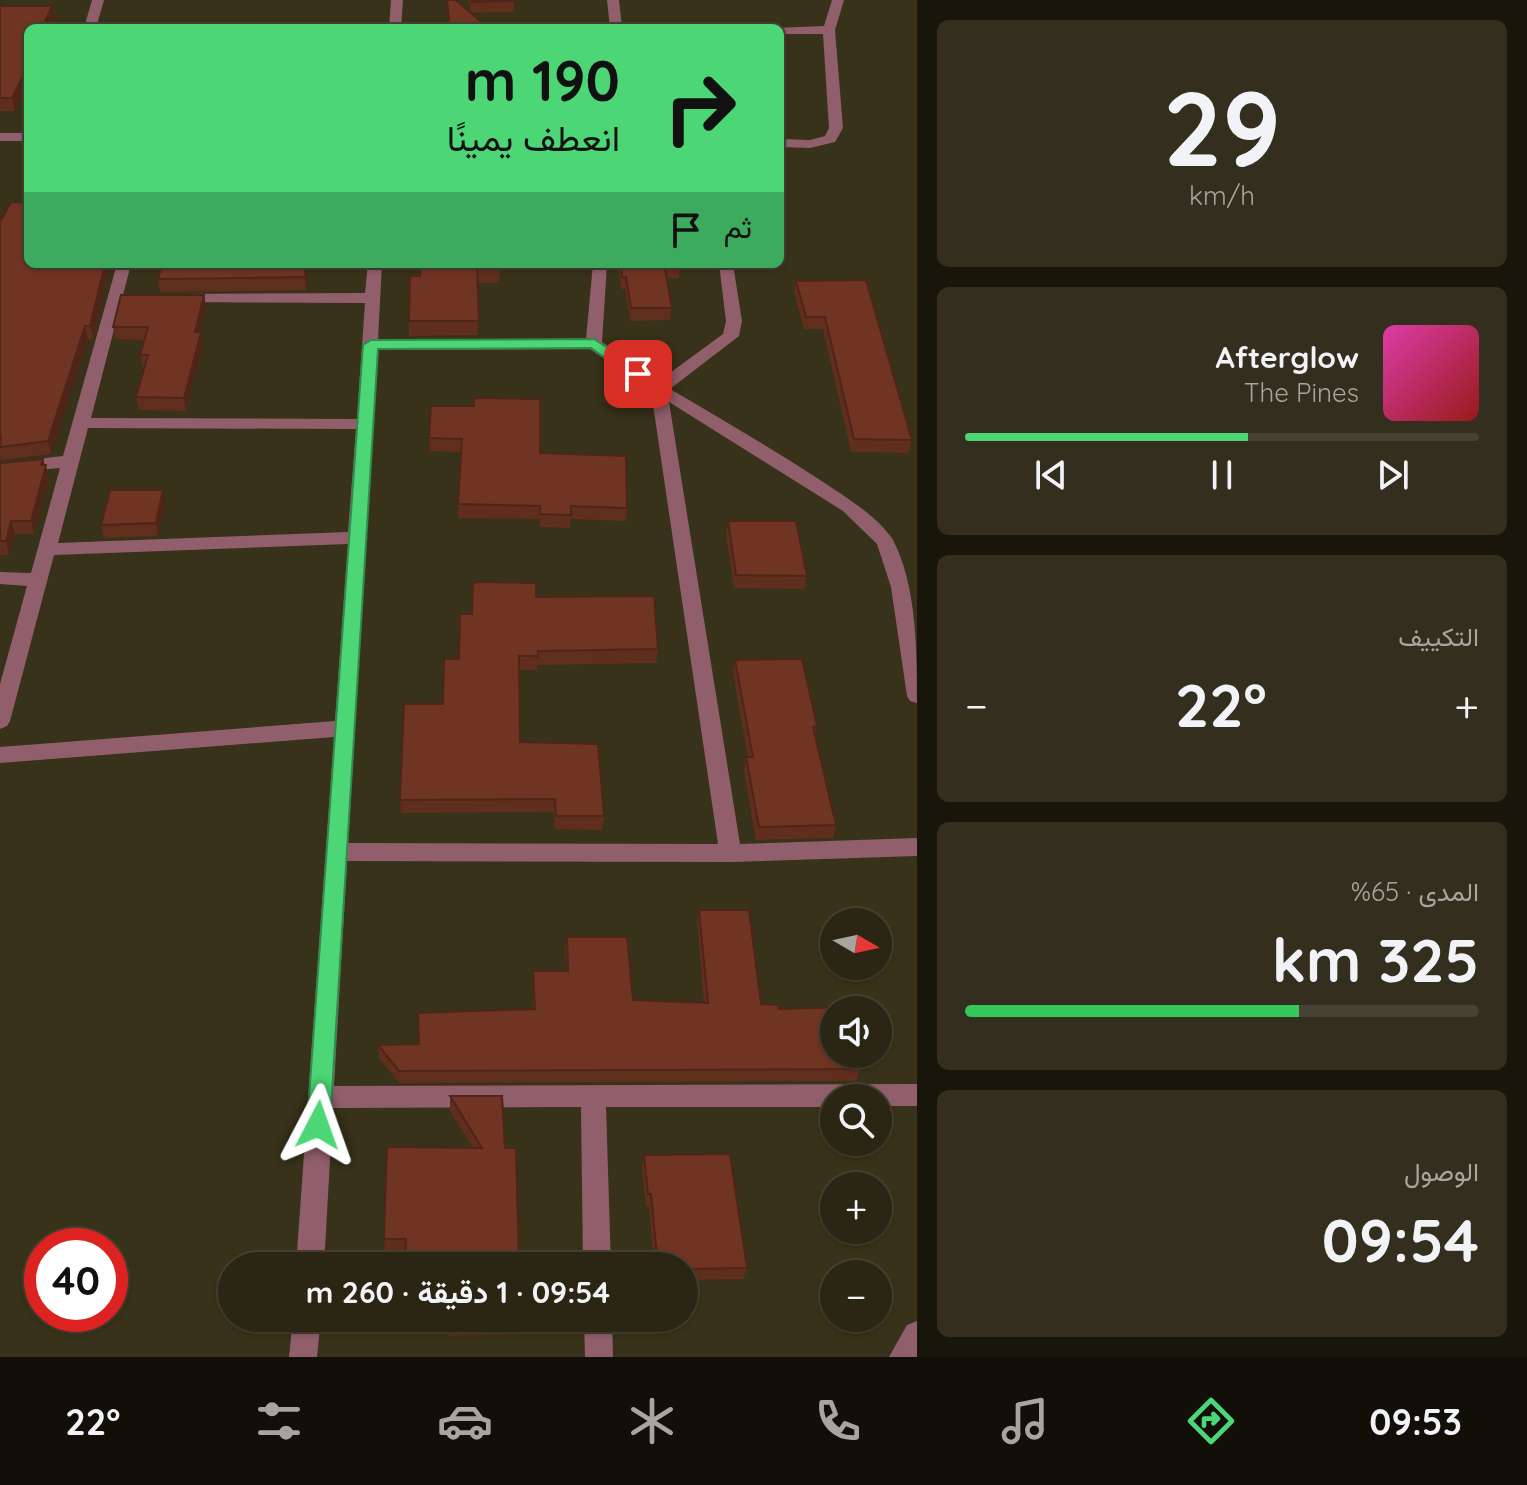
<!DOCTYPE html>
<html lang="ar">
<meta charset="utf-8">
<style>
body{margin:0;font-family:Quicksand,Vazirmatn,sans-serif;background:#332e1d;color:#f1f3f6;direction:rtl;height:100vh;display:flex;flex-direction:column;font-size:30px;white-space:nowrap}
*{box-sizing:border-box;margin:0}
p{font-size:26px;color:#a6a5a0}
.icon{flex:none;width:44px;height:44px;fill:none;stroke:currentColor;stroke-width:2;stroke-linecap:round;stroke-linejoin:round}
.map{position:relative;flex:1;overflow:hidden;direction:ltr}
.panel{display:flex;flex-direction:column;gap:20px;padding:20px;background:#18150b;width:610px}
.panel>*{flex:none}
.guide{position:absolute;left:24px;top:24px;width:760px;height:244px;border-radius:12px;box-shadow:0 2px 6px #0004,0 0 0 2px #474334;direction:rtl;background:#4dd676;color:#111;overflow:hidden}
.needle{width:52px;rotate:99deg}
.buttons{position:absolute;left:820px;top:908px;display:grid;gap:16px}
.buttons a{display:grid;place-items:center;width:72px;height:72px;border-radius:50%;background:#2b2614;box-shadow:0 2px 6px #0004,0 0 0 2px #474334;font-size:40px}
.speed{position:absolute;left:24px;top:1228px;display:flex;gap:16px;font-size:40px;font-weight:700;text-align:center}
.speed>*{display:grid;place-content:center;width:104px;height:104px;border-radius:50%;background:#2b2614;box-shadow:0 2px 6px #0004,0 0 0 2px #474334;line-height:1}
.speed .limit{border:12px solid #d22;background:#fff;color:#111}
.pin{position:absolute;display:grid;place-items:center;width:68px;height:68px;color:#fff;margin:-34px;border-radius:16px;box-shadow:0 4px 12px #0006}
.me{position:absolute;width:88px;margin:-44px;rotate:4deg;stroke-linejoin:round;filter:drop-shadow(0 0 6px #0008)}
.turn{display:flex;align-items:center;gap:28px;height:168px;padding:0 32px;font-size:36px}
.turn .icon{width:104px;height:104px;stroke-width:2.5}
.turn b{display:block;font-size:56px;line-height:68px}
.then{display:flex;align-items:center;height:76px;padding:0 32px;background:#0003;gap:16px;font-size:30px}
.big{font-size:60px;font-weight:700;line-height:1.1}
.panel .tile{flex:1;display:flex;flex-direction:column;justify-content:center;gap:12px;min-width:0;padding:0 28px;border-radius:12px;background:#332e1d}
.panel .dial{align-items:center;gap:0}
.dial b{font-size:104px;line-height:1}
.song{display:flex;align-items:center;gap:24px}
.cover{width:96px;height:96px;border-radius:12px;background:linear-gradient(135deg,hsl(320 70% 55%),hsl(0 70% 35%))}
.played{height:8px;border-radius:4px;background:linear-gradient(90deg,#4dd676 55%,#474334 55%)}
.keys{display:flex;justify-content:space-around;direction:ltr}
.heat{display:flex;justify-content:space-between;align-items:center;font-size:44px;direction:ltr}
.charge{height:12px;border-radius:6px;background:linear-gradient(90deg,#34c759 65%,#474334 0)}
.trip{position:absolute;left:218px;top:1252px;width:480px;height:80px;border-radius:40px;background:#2b2614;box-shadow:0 2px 6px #0004,0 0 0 2px #474334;font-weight:700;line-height:80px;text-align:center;direction:rtl}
.tab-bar{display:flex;height:128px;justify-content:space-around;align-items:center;background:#110f08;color:#a6a5a0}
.tab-bar .icon{width:56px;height:56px}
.tab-bar .current{color:#4dd676}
.tab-bar b{font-size:36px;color:#f1f3f6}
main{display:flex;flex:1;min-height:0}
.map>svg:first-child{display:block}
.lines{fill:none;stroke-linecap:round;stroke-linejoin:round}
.minor{fill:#915f6c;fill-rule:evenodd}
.wall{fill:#602e1d}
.shaded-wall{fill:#4e2518}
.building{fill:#703522;stroke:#4e2518;stroke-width:2}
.route{fill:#4dd676;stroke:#328b4d;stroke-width:2}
</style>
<main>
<section class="panel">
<div class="tile dial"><b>29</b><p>km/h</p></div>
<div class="tile">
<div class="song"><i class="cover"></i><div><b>Afterglow</b><p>The Pines</p></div></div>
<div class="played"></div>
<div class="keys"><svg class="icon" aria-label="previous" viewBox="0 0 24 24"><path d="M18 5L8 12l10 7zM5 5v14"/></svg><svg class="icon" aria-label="pause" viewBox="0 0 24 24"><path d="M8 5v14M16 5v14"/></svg><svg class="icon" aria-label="next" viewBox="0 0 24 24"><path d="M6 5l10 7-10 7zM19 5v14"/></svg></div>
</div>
<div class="tile"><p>التكييف</p>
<div class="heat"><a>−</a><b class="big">22°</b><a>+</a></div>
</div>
<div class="tile"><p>المدى · 65%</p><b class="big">325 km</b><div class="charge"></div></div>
<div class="tile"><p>الوصول</p><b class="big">09:54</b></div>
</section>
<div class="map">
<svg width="917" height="1357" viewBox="0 0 917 1357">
<rect width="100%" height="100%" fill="#39321a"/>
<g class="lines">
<path class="minor" d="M92 0H104L96 28H84Z
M391 0H403L401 28H389Z
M607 0H619L622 28H610Z
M832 0H844L835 30 843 128 835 142 810 148 780 147V139L810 140 825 136 829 128 823 34H780V28H775L824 26Z
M0 133H28V141H0Z
M117 264H131L91 418 357 419 365 303 176 302V296L181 294 365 293 368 264H382L378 340 586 339 593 264H607L602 342 659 381 723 334 726 321 719 264H733L742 321 739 336 670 389C720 418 769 447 817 478 841 494 878 516 893 540 917 586 917 653 917 703L910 701 907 696 891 587 877 544 843 511 669 402 740 844 917 838V856L730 862 347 861 334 1086 917 1084V1106H878V1098H834V1107H606L611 1266H583L581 1107 333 1108 324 1266H296L334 737 0 763V747L335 721 348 544 54 555 10 721 7 726 0 729V684L27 586 0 584V572L31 573 60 468 0 473V463L63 456ZM590 349 651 391 718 844 348 843 377 350ZM88 428 356 429 348 532 58 543Z
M293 1318H321L317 1357H289Z
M584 1318H612L613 1357H585Z
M917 1321V1357H889L907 1325Z"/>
</g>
<path class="wall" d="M469 0H514V12L471 13Z
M0 6 54 19 50 28H28V84L15 111H0Z
M0 219 28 264H110L93 339H88L51 454 1 460 0 455Z
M162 264H309L306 290 160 292 158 279Z
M500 264 499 283H477L478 335 409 336V321L420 276Z
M618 264H680L679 278H666L672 308 670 320 630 321 625 289H621Z
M866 280 912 440 908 453 851 452 823 329H804L794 293 796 281Z
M204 295 206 307 200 332H201L203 345 186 411 139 410 136 397 145 367H143L140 355 145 340 115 339 113 327Z
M431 406 540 453 627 508 626 521 570 519V528L540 527V519L458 518 461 452 429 451Z
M0 463 46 465 49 478 34 534H15L9 555H0Z
M165 503 158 536 104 538 101 525Z
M728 521 807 576 804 589 734 588 726 534Z
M472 614 658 649 656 663 537 665V670H519L520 742 604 816 602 830 555 829 554 812 401 813 400 800 443 704Z
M735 660 817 726 815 735 836 825 833 838 756 840 744 771 746 757H748L733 673Z
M699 910 761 1004 779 1009 860 1069 856 1081 399 1083 379 1058 378 1045 419 1044 533 1009V971H567L565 950 567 937 633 1000 704 1002 697 922Z
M450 1096 505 1148 519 1266H405V1252H385L384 1239 473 1148 450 1111Z
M644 1155 747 1268 743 1279 684 1280V1266H654L649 1206H646L642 1167Z
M448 1318H544L543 1334 448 1336Z"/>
<path class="shaded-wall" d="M52 6 54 19 50 28H42Z
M28 56V84L15 111 12 98Z
M105 264H110L93 339 90 326Z
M306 264H309L306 290 305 277Z
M204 295 206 307 197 344 195 332Z
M85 326 88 339 51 454 48 441Z
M201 332 203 345 186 411 184 398Z
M43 459 49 478 34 534 31 521Z
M163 490 165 503 158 536 156 523Z
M11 521 15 534 9 555 6 541Z"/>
<path class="building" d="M447 0H456L488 28H450Z
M471 0H514V1L472 2Z
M0 6H52L42 28H28V56L24 66H28L12 98H0Z
M273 22 343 23 342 28H273Z
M11 202 28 203V264H105L90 326H85L48 441 0 447 1 436H0V219H2Z
M162 264H306L305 277 158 279Z
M421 264H500V268H477L479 321H409L410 276H420Z
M621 264H680V266L664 265 672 308H631L626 277H622Z
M866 280 912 440 854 439 825 317H806L796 281Z
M121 295H204L195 332H201L184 398 136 397 148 355H140L148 327H113Z
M474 398 540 399V453L626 456 627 508 571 506V515L540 514V506L458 504 462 439 429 438 431 406H474Z
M43 459 41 465H46L31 521H11L6 541H0V463Z
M110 490H163L156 523 101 525Z
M728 521H796L807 576 736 575Z
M473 582 536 583V597L654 596 658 649 538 651V656H519L520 742 598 744 604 816H556L555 799 400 800 404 704H443L444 659H459L460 614H472Z
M802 659 817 726 813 727 836 825 759 827 746 757H753L735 660Z
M699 910H749L761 1004 778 1005 779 1009 846 1007 847 1010H834V1054H857L860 1069 399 1071 378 1045 419 1044 418 1013 535 1009 533 971H568L567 937H627L633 1000 708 1003Z
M450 1096H502L505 1148H516L519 1266H447V1262H405L406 1239H384L387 1147 482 1148Z
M730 1154 747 1268 684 1269V1266H658L651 1194H648L644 1155Z
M624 1260 654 1261V1266H624Z
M448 1318H544V1321L448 1323Z"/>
<path class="route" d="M594 339 643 371V377H632L591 348 378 349 330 1125 327 1133 318 1136 310 1133 307 1125 363 345 371 340Z"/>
</svg>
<div class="buttons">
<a><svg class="needle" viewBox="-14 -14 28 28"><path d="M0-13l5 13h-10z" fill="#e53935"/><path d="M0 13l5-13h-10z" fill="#a6a5a0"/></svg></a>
<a><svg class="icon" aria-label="sound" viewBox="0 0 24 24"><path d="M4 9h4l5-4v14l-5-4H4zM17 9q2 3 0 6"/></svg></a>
<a><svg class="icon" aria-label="search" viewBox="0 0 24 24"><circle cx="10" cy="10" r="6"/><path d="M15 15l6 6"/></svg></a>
<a>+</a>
<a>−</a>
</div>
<div class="speed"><div class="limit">40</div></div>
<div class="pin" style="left:638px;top:374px;background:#d93025"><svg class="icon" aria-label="arrive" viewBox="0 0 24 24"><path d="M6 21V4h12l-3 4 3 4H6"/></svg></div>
<svg class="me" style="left:318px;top:1125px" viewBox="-20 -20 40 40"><path d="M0-17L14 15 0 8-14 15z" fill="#4dd676" stroke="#fff" stroke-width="4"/></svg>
<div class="trip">09:54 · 1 دقيقة · 260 m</div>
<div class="guide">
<div class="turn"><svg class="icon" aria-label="right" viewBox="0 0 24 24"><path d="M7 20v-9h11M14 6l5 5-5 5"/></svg><div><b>190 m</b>انعطف يمينًا</div></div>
<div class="then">ثم<svg class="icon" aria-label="arrive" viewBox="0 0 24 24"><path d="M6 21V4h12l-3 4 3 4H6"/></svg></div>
</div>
</div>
</main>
<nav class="tab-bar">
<b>09:53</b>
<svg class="icon current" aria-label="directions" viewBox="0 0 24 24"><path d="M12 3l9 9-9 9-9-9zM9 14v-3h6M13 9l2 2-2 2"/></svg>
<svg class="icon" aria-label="music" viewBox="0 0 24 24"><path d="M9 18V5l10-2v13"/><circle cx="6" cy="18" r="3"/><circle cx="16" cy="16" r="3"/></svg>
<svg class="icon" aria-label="phone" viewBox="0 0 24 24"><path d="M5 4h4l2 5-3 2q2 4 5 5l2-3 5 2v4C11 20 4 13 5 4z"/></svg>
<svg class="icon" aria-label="climate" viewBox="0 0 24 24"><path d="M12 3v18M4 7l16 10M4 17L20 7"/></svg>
<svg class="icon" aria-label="car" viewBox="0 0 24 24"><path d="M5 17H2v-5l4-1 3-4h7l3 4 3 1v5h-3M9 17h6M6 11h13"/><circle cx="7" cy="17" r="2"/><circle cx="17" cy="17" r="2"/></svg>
<svg class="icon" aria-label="filters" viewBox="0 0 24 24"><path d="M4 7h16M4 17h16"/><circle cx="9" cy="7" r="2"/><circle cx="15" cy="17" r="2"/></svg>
<b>22°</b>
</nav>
